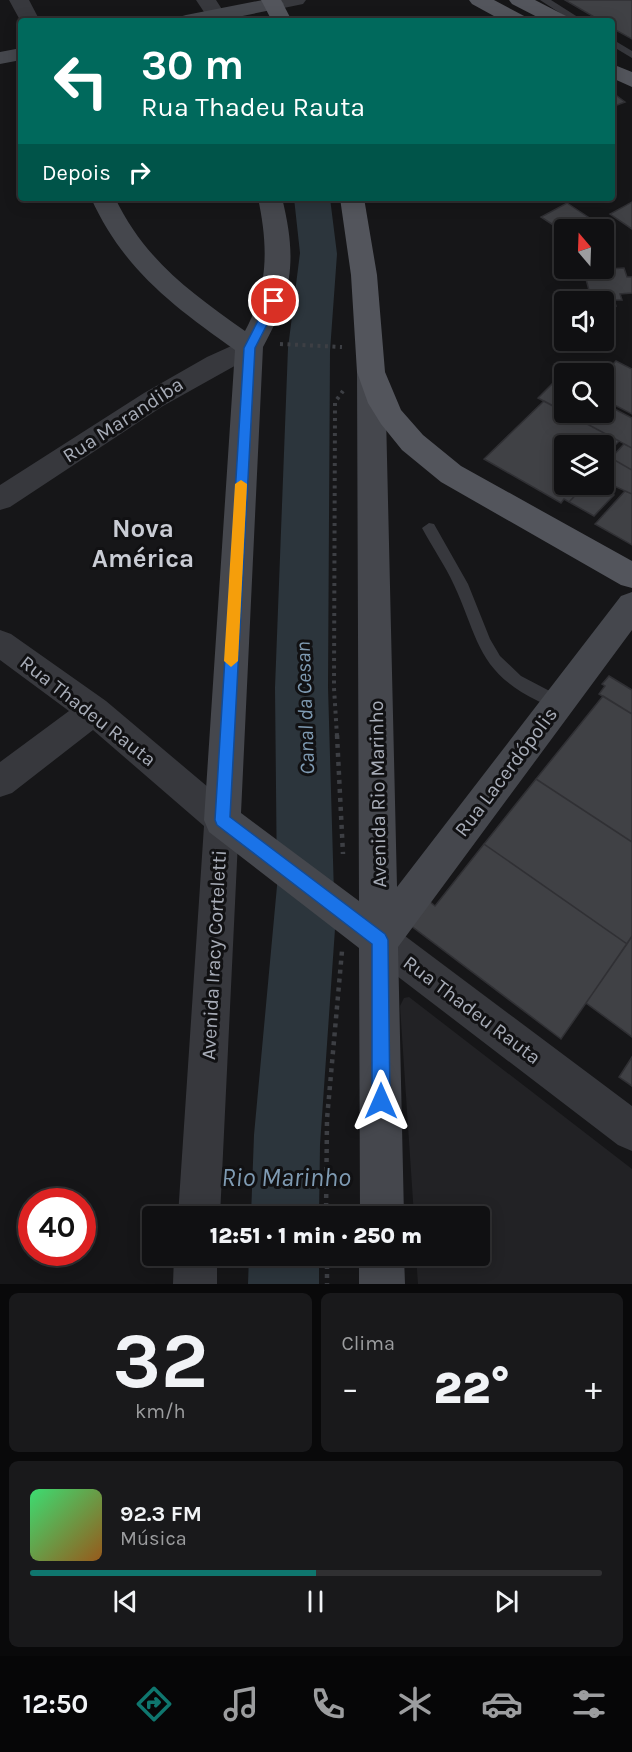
<!DOCTYPE html>
<html lang="pt">
<meta charset="utf-8">
<style>
body{margin:0;font-family:Karla,sans-serif;background:#19191b;color:#f1f3f6;height:100vh;display:flex;flex-direction:column;font-size:22px;white-space:nowrap}
*{box-sizing:border-box;margin:0}
p{font-size:20px;color:#9c9d9f}
.icon{flex:none;width:33px;height:33px;fill:none;stroke:currentColor;stroke-width:2;stroke-linecap:round;stroke-linejoin:round}
.map{position:relative;height:1284px;overflow:hidden}
.sheet{display:flex;flex-direction:column;gap:9px;padding:9px;background:#09090a;flex:1}
.sheet>*{flex:none}
.top-card{position:absolute;left:18px;top:18px;width:597px;height:183px;border-radius:6px;box-shadow:0 3px 15px #0003,0 0 0 2px #303032;background:#00695c;color:#fff;overflow:hidden}
.needle{width:39px;rotate:341deg}
.buttons{position:absolute;left:554px;top:219px;display:grid;gap:12px}
.buttons a{display:grid;place-items:center;width:60px;height:60px;border-radius:6px;background:#101012;box-shadow:0 3px 15px #0003,0 0 0 2px #303032;font-size:30px}
.speed{position:absolute;left:18px;top:1188px;display:flex;gap:12px;font-size:30px;font-weight:700;text-align:center}
.speed>*{display:grid;place-content:center;width:78px;height:78px;border-radius:50%;background:#101012;box-shadow:0 3px 15px #0003,0 0 0 2px #303032;line-height:1}
.speed .limit{border:9px solid #d22;background:#fff;color:#111}
.pin{position:absolute;display:grid;place-items:center;width:51px;height:51px;color:#fff;margin:-26px;border:3px solid #fff;border-radius:50%;box-shadow:0 2px 6px #0007}
.me{position:absolute;width:66px;margin:-33px;rotate:0deg;stroke-linejoin:round;filter:drop-shadow(0 0 4px #0008)}
.turn{display:flex;align-items:center;gap:21px;height:126px;padding:0 24px;font-size:27px}
.turn .icon{width:78px;height:78px;stroke-width:2.5}
.turn b{display:block;font-size:42px;line-height:51px}
.then{display:flex;align-items:center;height:57px;padding:0 24px;background:#0003;gap:12px;font-size:22px}
.big{font-size:45px;font-weight:800;line-height:1.1}
.sheet .tile{flex:1;display:flex;flex-direction:column;justify-content:center;gap:9px;min-width:0;padding:0 21px;border-radius:9px;background:#19191b}
.sheet .dial{align-items:center;gap:0}
.dial b{font-size:78px;line-height:1}
.song{display:flex;align-items:center;gap:18px}
.cover{width:72px;height:72px;border-radius:9px;background:linear-gradient(135deg,hsl(140 70% 55%),hsl(30 70% 35%))}
.played{height:6px;border-radius:3px;background:linear-gradient(90deg,#0f766e 50%,#303032 50%)}
.keys{display:flex;justify-content:space-around;direction:ltr}
.heat{display:flex;justify-content:space-between;align-items:center;font-size:33px;direction:ltr}
.sheet .tiles{flex:1;display:grid;gap:9px;grid-template-columns:1fr 1fr}
.tile:last-child{grid-column:span 2}
.trip{position:absolute;left:142px;top:1206px;width:348px;height:60px;border-radius:6px;background:#101012;box-shadow:0 3px 15px #0003,0 0 0 2px #303032;font-weight:800;line-height:60px;text-align:center}
.tabs{display:flex;height:96px;justify-content:space-around;align-items:center;background:#060607;color:#9c9d9f}
.tabs .icon{width:42px;height:42px}
.tabs .on{color:#0f766e}
.tabs b{font-size:27px;color:#f1f3f6}
.map>svg:first-child{display:block}
.built{fill:#222225}
.water{fill:#2c353c}
.building{fill:#404145;stroke:#303034;stroke-width:1.5}
.lines{fill:none;stroke-linecap:round;stroke-linejoin:round}
.path-far1{stroke:#3d3f44;stroke-width:4;stroke-dasharray:3 4.5;stroke-linecap:butt}
.path{stroke:#3d3f44;stroke-width:4.5;stroke-dasharray:4 5;stroke-linecap:butt}
.lane{fill:#37383d;fill-rule:evenodd}
.street{fill:#37383d;fill-rule:evenodd}
.secondary{fill:#45474d;fill-rule:evenodd}
.primary{fill:#53555c;fill-rule:evenodd}
.route{fill:#1a73e8;stroke:#114b97;stroke-width:1.5}
.slow{fill:#f59e0b}
.labels{text-anchor:middle;dominant-baseline:central;stroke-width:6;stroke-linejoin:round;paint-order:stroke}
.street-label{font-size:20px;fill:#a8adb8;stroke:#111113}
.water-label{font-size:21px;font-style:italic;fill:#7f9bb3;stroke:#111113}
.district-label{font-size:26px;font-weight:bold;fill:#c9ccd4;stroke:#111113}
.near-water-label{font-size:26px;font-style:italic;fill:#7f9bb3;stroke:#111113}
</style>
<div class="map">
<svg width="632" height="1284" viewBox="0 0 632 1284">
<rect width="100%" height="100%" fill="#161618"/>
<path class="built" d="M409 997 632 1169V1284H418L416 1256H480V1216H414L400 1006 404 998Z"/>
<path class="water" d="M294 198H330L337 254 330 351 328 687 335 929 320 1145 319 1216H251L254 1135 277 886 275 688 288 348 300 253Z
M249 1256H319V1284H248Z"/>
<path class="building" d="M565 0H632V39L612 28V21H601Z
M613 93 625 102 612 107Z
M632 202V229L610 214Z
M567 203 597 223 586 230H564V232L541 217Z
M624 268 627 277H632V293L620 294 622 300H614L616 306 603 307V302H592L586 279 593 278 590 270Z
M616 361 632 369V414L603 399V375Z
M557 379 564 383V412L538 398Z
M544 401 619 441 603 458V446H564V484H586L569 502 564 499 561 503 484 459Z
M603 403 632 418V448L565 412H603Z
M624 444 632 448V470L611 458Z
M611 458 632 470V494L603 481V466Z
M586 484H595L614 495 594 516 569 502Z
M625 491 632 494V545L595 524Z
M609 676 632 690V714L599 694 605 686 602 684Z
M603 696 632 714V842L536 779Z
M536 779 632 842V936L627 944 484 844Z
M484 844 627 944 561 1039 410 925 429 901 435 906Z
M632 936V1037L586 1003Z
M632 1057V1086L619 1077Z"/>
<g class="lines">
<path class="path-far1" d="M280 344 342 347
M337 736 334 688 335 402 343 391"/>
<path class="path" d="M337 735 343 854
M326 1216 327 1119 342 951
M327 1256V1284"/>
<path class="lane" d="M540 0H551L584 21H572Z
M612 39 632 51V58L612 46Z
M429 523 434 524 468 584 490 639 500 656 521 676 563 698 566 703 563 708C554 711 546 705 538 701 477 671 479 639 454 585 445 565 432 547 422 528Z"/>
<path class="street" d="M9 0H29L40 21 21 22Z
M196 0H216L225 14 222 18H208Z
M267 0H306L303 4 274 10 267 8 264 4Z
M249 338 258 341 262 347 258 353 163 406 10 507 0 510V485L144 393 207 357Z
M0 630 11 634 106 701 234 809 239 820 220 1216H178L204 826 93 730 12 793 0 797V762L69 711 0 660Z
M380 922 393 927 632 1106V1151L618 1145 367 953 361 940 367 927Z
M174 1256H217V1284H173Z"/>
<path class="secondary" d="M263 0H281L284 4 281 8 218 21H176L179 17 186 15Z
M21 48V60L0 64V52Z
M91 198H115C145 260 190 292 245 331 269 287 268 245 258 198H282C297 258 293 293 263 347L241 813 359 901 357 372 361 365 371 363 381 365 385 372 397 887 621 596 632 592V630L398 947 404 1216H360L359 948 209 832 204 820 235 350C173 306 123 269 91 198Z
M359 1256H404L405 1284H359Z"/>
<path class="primary" d="M261 0H281L292 21H272Z
M469 0H494L526 17 529 21H503L472 4Z
M509 0H535L568 17 571 21H545L512 4Z
M612 64 632 72V87L612 78Z
M340 198H364L377 275 385 372 401 410 423 435 461 466 632 561V588L621 585 441 482 402 450 381 424 368 403 357 372 351 275Z"/>
</g>
<path class="route" d="M274 298 279 301 255 348 230 817 385 934 388 940 390 1101 387 1107 381 1110 375 1107 372 1101V944L217 825 215 820 244 348 268 301Z"/>
<path class="slow" d="M241 480 247 484 238 661 231 667 224 661 235 484Z"/>
<g class="labels">
<g class="street-label">
<text transform="translate(123 420) rotate(-33)">Rua Marandiba</text>
<text transform="translate(88 711) rotate(38)">Rua Thadeu Rauta</text>
<text transform="translate(506 772) rotate(-53)">Rua Lacerdópolis</text>
<text transform="translate(378 794) rotate(-91)">Avenida Rio Marinho</text>
<text transform="translate(214 955) rotate(-87)">Avenida Iracy Corteletti</text>
<text transform="translate(472 1010) rotate(37)">Rua Thadeu Rauta</text>
</g>
<g class="water-label">
<text transform="translate(305 708) rotate(-92)">Canal da Cesan</text>
</g>
<g class="district-label">
<text x="143" y="528">Nova<tspan x="143" dy="30">América</tspan></text>
</g>
<g class="near-water-label">
<text x="286" y="1177">Rio Marinho</text>
</g>
</g>
</svg>
<div class="buttons">
<a><svg class="needle" viewBox="-14 -14 28 28"><path d="M0-13l5 13h-10z" fill="#e53935"/><path d="M0 13l5-13h-10z" fill="#9c9d9f"/></svg></a>
<a><svg class="icon" aria-label="sound" viewBox="0 0 24 24"><path d="M4 9h4l5-4v14l-5-4H4zM17 9q2 3 0 6"/></svg></a>
<a><svg class="icon" aria-label="search" viewBox="0 0 24 24"><circle cx="10" cy="10" r="6"/><path d="M15 15l6 6"/></svg></a>
<a><svg class="icon" aria-label="layers" viewBox="0 0 24 24"><path d="M12 4l9 5-9 5-9-5zM3 14l9 5 9-5"/></svg></a>
</div>
<div class="speed"><div class="limit">40</div></div>
<div class="pin" style="left:274px;top:301px;background:#d93025"><svg class="icon" aria-label="arrive" viewBox="0 0 24 24"><path d="M6 21V4h12l-3 4 3 4H6"/></svg></div>
<svg class="me" style="left:381px;top:1101px" viewBox="-20 -20 40 40"><path d="M0-17L14 15 0 8-14 15z" fill="#1a73e8" stroke="#fff" stroke-width="4"/></svg>
<div class="trip">12:51 · 1 min · 250 m</div>
<div class="top-card">
<div class="turn"><svg class="icon" aria-label="left" viewBox="0 0 24 24"><path d="M17 20v-9H6M10 6l-5 5 5 5"/></svg><div><b>30 m</b>Rua Thadeu Rauta</div></div>
<div class="then">Depois<svg class="icon" aria-label="right" viewBox="0 0 24 24"><path d="M7 20v-9h11M14 6l5 5-5 5"/></svg></div>
</div>
</div>
<section class="sheet">
<div class="tiles">
<div class="tile dial"><b>32</b><p>km/h</p></div>
<div class="tile"><p>Clima</p>
<div class="heat"><a>−</a><b class="big">22°</b><a>+</a></div>
</div>
<div class="tile">
<div class="song"><i class="cover"></i><div><b>92.3 FM</b><p>Música</p></div></div>
<div class="played"></div>
<div class="keys"><svg class="icon" aria-label="previous" viewBox="0 0 24 24"><path d="M18 5L8 12l10 7zM5 5v14"/></svg><svg class="icon" aria-label="pause" viewBox="0 0 24 24"><path d="M8 5v14M16 5v14"/></svg><svg class="icon" aria-label="next" viewBox="0 0 24 24"><path d="M6 5l10 7-10 7zM19 5v14"/></svg></div>
</div>
</div>
</section>
<nav class="tabs">
<b>12:50</b>
<svg class="icon on" aria-label="directions" viewBox="0 0 24 24"><path d="M12 3l9 9-9 9-9-9zM9 14v-3h6M13 9l2 2-2 2"/></svg>
<svg class="icon" aria-label="music" viewBox="0 0 24 24"><path d="M9 18V5l10-2v13"/><circle cx="6" cy="18" r="3"/><circle cx="16" cy="16" r="3"/></svg>
<svg class="icon" aria-label="phone" viewBox="0 0 24 24"><path d="M5 4h4l2 5-3 2q2 4 5 5l2-3 5 2v4C11 20 4 13 5 4z"/></svg>
<svg class="icon" aria-label="climate" viewBox="0 0 24 24"><path d="M12 3v18M4 7l16 10M4 17L20 7"/></svg>
<svg class="icon" aria-label="car" viewBox="0 0 24 24"><path d="M5 17H2v-5l4-1 3-4h7l3 4 3 1v5h-3M9 17h6M6 11h13"/><circle cx="7" cy="17" r="2"/><circle cx="17" cy="17" r="2"/></svg>
<svg class="icon" aria-label="filters" viewBox="0 0 24 24"><path d="M4 7h16M4 17h16"/><circle cx="9" cy="7" r="2"/><circle cx="15" cy="17" r="2"/></svg>
</nav>
